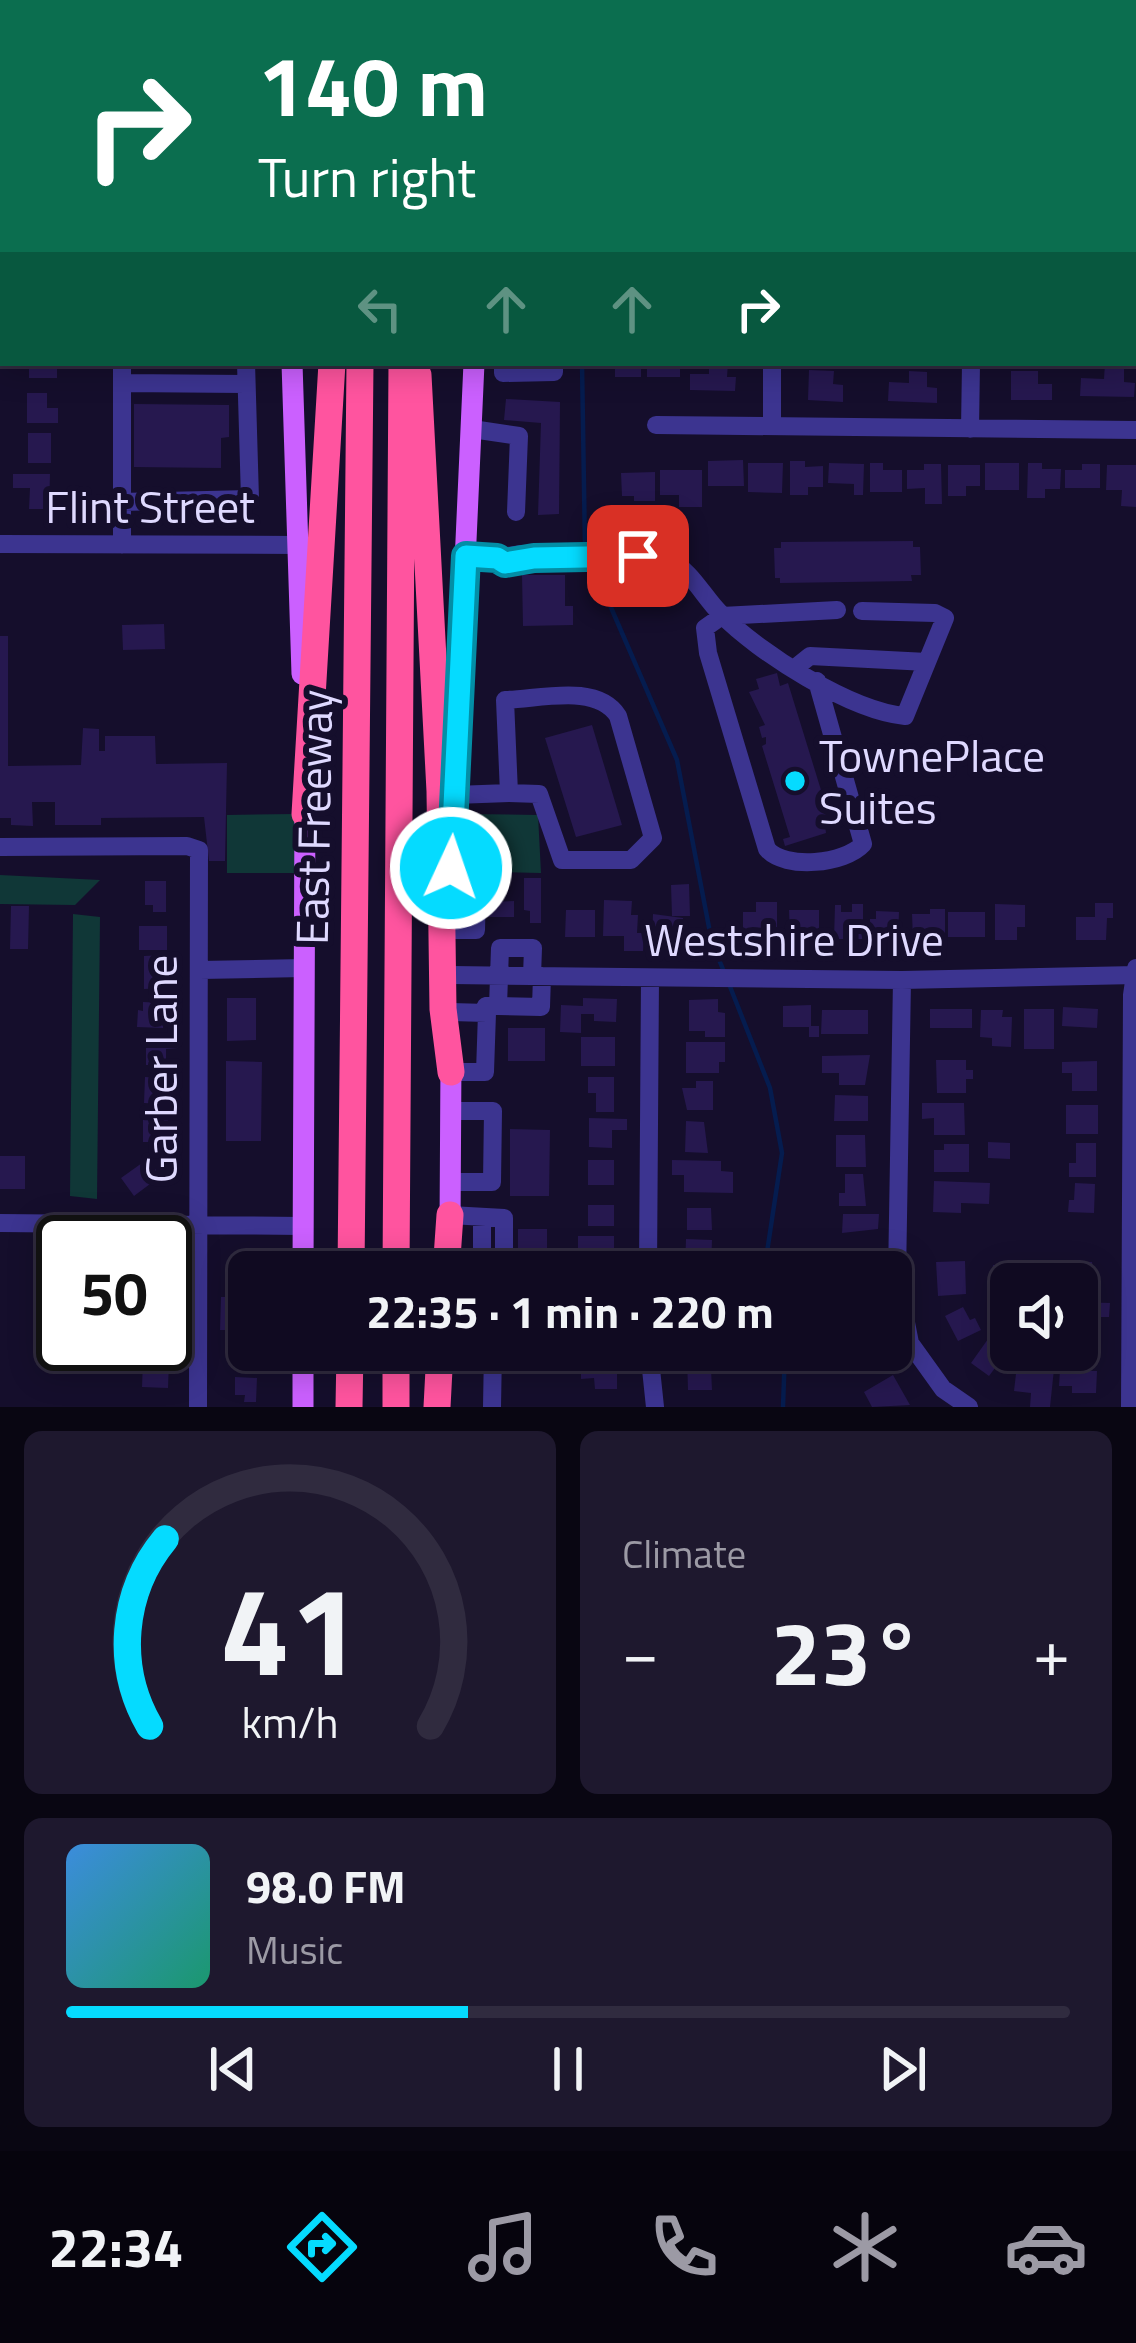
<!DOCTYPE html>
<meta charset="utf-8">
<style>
body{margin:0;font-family:"Titillium Web",sans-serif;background:#1e182e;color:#f1f3f6;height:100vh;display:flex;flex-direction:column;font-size:45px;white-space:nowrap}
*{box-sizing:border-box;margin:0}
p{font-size:39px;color:#9c9aa5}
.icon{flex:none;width:66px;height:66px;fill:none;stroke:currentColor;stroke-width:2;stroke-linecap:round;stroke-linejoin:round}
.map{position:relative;height:1407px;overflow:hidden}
.details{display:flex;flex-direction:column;gap:24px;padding:24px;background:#090612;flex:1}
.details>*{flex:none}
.top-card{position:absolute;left:0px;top:0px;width:1137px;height:366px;box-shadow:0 6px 30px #0003,0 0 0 3px #302b3f;background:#0b6e4f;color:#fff;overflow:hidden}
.buttons{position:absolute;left:990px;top:1263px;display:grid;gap:24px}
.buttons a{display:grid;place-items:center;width:108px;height:108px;border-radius:18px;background:#100a21;box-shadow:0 6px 30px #0003,0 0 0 3px #302b3f;font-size:60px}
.speed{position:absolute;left:36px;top:1215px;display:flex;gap:24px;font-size:60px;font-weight:700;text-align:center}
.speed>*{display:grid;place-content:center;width:156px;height:156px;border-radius:50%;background:#100a21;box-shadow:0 6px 30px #0003,0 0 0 3px #302b3f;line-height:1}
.speed .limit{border:6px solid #111;border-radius:18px;background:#fff;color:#111}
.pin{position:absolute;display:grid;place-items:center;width:102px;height:102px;color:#fff;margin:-51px;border-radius:24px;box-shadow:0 6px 18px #0006}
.me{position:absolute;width:132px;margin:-66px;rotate:3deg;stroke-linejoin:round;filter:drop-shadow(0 0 9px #0008)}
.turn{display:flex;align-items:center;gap:42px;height:252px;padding:0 60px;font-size:54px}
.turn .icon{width:156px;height:156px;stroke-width:2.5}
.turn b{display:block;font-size:84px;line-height:102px}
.lanes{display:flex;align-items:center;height:114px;padding:0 60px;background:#0003;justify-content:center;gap:60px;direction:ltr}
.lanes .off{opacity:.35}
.big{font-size:90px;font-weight:700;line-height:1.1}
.details .widget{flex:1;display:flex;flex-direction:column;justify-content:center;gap:18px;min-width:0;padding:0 42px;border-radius:18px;background:#1e182e}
.details .dial{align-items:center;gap:0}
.dial svg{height:312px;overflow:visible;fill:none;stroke:#302b3f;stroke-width:7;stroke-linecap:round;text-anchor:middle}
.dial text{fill:#f1f3f6;stroke:none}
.song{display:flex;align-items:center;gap:36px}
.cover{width:144px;height:144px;border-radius:18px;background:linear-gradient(135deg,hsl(210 70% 55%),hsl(160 70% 35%))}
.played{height:12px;border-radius:6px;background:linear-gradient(90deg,#05dbff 40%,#302b3f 40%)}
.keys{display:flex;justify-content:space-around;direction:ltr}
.heat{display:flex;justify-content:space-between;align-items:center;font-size:66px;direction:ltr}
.details .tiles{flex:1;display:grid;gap:24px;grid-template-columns:1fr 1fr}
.widget:last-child{grid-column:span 2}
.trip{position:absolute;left:228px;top:1251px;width:684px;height:120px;border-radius:18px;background:#100a21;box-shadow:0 6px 30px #0003,0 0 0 3px #302b3f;font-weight:700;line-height:120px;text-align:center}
.tab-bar{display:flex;height:192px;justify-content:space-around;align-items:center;background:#06040d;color:#9c9aa5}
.tab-bar .icon{width:84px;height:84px}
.tab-bar .current{color:#05dbff}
.tab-bar b{font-size:54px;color:#f1f3f6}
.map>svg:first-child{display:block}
.green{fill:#103737}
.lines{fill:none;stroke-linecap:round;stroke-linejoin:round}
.stream{stroke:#051c4f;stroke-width:4.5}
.building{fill:#26184f}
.minor{stroke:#3c3490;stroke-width:18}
.major{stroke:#cb60ff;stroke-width:21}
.highway{stroke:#ff549f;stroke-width:27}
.route-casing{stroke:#038ea6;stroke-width:30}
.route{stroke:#05dbff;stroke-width:21}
.poi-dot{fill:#05dbff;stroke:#150e2c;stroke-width:4.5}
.labels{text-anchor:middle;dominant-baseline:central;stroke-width:12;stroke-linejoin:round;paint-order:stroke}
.street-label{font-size:45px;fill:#dfd9ff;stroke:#150e2c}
.poi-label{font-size:45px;fill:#dfd9ff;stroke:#150e2c;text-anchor:start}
</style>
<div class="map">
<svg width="1136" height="1407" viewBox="0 0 1136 1407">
<rect width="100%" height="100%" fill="#150e2c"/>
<path class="green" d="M295 814V873H227V815Z
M464 814 538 815 541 873 464 871Z
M0 875 100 880 75 905 0 904Z
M73 914 100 917 97 1199 70 1196Z"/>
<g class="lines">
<path class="stream" d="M580 0V3
M582 363 585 549
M590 559 677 760 712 943 725 974
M729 984 770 1088 782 1153 764 1272
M783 1407 785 1350"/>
</g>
<path class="building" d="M29 363H57V378H29Z
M615 363H641V377H615Z
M647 363H680V377H647Z
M709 363H728L727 377H736L735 391 690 390V374H709Z
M1105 364 1124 365V382L1135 383 1134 397 1080 396 1081 378 1104 379Z
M809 370 834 371 833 384 843 385V402L808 400Z
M909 371 927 372V387L937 388V403L888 401 889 382 909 383Z
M1011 371H1038V384H1052V400H1011Z
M27 393H47V408H58V423H27Z
M506 399 560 402 559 514 538 515 541 423 504 420Z
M134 404 229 405V437L221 438V468L134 467Z
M28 433H51V463H28Z
M743 460 744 486H708V461Z
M790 461H805V467L823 466V487H808V495H790Z
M748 463H783L782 493 748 492Z
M829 463 864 464 863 495H854V484L828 483Z
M870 463H883V470H902V492H870Z
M985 463H1019V490H985Z
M1028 463H1042V469H1061L1060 489H1045V498H1027Z
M924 464H941L942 504H925V488L907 489V470H924Z
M1082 464H1100V488H1065V470H1082Z
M948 465H980V486H966V496H948Z
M1107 465H1136V507L1121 506 1122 490H1106Z
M660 470H702V507H679V495H660Z
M655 472V501H634V496H622L621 473Z
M13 474H50L49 509H29L30 488H13Z
M913 541V547H920L921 575H911L912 581 780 583V578H775L774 548H781V542Z
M522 575H565V606H573V625L523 626Z
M164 624 165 649 123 650 122 625Z
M0 636H8V766L81 765 83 728 99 729V751H105V736H155L156 764 227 763 225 861H209L204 817 101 818V825H55V802H32L33 826 11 825V818H0Z
M777 673 780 686 788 683 829 816 824 817 826 833 785 846 783 839 790 837 762 746 766 744V737L762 738 759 727 765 725 749 692 759 689 756 679Z
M592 725 622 825 576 837 545 738Z
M524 878H541V923H530V911L524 910Z
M145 881H166V912H153V905H145Z
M689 884 690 916H672L671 885Z
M604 900 632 901 631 915H638L637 933H644L643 951H624V936H603Z
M514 901V917H484V902Z
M756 902H777V938H743V912H756Z
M1095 903H1113V918H1107L1106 940H1076V917H1095Z
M852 904H863V939H834L835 905H841V912H852Z
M995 904 1025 905V927H1017V940H995Z
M11 906H29L28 949H10Z
M930 909H945V939H913L912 914H930Z
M566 910H595V937H565Z
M789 910H819V937H790Z
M876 911 899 912 898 940 870 939V919H876Z
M948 912H985V937H948Z
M653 914 683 918V937H652Z
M139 926H167V950H139Z
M164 955 165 988 144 989V956Z
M227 998H256V1040L227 1041Z
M583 998 617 999 616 1022 594 1021V1014H581V1033L560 1032 561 1005 583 1006Z
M718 999V1012L725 1013V1037H705V1031H689V1000Z
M143 1002 164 1003 163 1028 137 1027 138 1010 143 1011Z
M811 1005V1026H819V1037H809V1027H783V1006Z
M1063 1007 1098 1009 1097 1028 1062 1026Z
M930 1009H972V1028H930Z
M1024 1009H1054V1049H1024Z
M822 1010H868V1034H821Z
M981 1010H1003L1002 1017H1012L1011 1047 992 1046V1038L980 1037Z
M508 1028H545V1061H508Z
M146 1033H178V1048L166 1049V1065H146Z
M581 1037H615V1066H581Z
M686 1042H725V1062H719V1073H686Z
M870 1055 865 1085H839V1073H822V1056Z
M936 1060H966V1070H973V1079H966V1093H937Z
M226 1061 262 1062 261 1141H226Z
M1097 1061V1091H1072V1073H1062V1062Z
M145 1077 164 1078 163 1104 144 1103Z
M588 1077H614V1112H596V1093H588Z
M696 1081H713V1110H687L682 1088H696Z
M835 1095 868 1096V1121H834Z
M922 1103H964L965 1135H934V1118L922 1119Z
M1066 1105H1098V1134H1066Z
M143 1117H168V1142H143Z
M589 1118 627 1119V1130H612V1148L589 1147Z
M686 1121 704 1122 708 1153 685 1152Z
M510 1129 550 1130 549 1196H510Z
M836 1135H865L866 1167H836Z
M988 1142 1010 1143V1159L988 1158Z
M1076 1143H1096V1177H1069V1163H1076Z
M944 1144H969V1172H934V1150H944Z
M0 1156H25V1189H0Z
M149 1158 162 1175 134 1196 121 1178Z
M588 1160H614V1185H588Z
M672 1160 721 1161V1171L733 1172V1193L684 1192V1175H672Z
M845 1174H863L866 1206H839V1193H845Z
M934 1181 990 1183 989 1204 961 1203V1213L933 1212Z
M1075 1183 1095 1184 1094 1213 1068 1212 1069 1200H1074Z
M588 1205H614V1226H588Z
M687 1208H711L712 1230H687Z
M843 1214H879L878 1229 842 1233Z
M518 1229H547V1272H518Z
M578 1236H614V1266H592V1250H578Z
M686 1239 712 1240 711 1269 685 1268Z
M831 1254H863V1272H831Z
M965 1261 966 1294 938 1296 936 1262Z
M1074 1262H1092L1096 1295H1077Z
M993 1265H1013L1011 1288 993 1289Z
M221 1297H238L237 1330H220Z
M1077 1302 1110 1303 1109 1317H1096L1095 1335 1077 1334Z
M44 1307H63V1344H75L76 1365 46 1366Z
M963 1307 970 1320 975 1318 981 1330 958 1341 945 1316Z
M1004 1338 1011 1343V1350H1018L1002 1373 995 1368 989 1376 971 1363 988 1339 999 1346Z
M235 1341H249V1350H264V1366H235Z
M835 1350H879L883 1365 862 1371 859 1363 841 1368Z
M705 1355V1360L719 1359V1369H711L712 1390H688L687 1356Z
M632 1357V1370H617V1389H595L594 1378 581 1379V1358Z
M143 1360 169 1361 168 1388 142 1387Z
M1017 1365 1054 1369 1050 1407H1030L1031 1393 1014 1391Z
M1060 1370 1097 1371 1096 1393H1072V1386H1059Z
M893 1375 910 1405 872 1407 864 1392Z
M235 1377 257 1378 256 1402H244L245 1395H235Z"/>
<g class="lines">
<path class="minor" d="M152 3 153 0
M252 3V0
M516 3V0
M551 3V0
M774 3V0
M973 3V0
M122 363V545
M503 363V373L554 372V363
M122 383 246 384
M656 425 1136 430
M772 426V363
M472 429 519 436 516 512
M970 429 971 363
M120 502 250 499 246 363
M0 544 299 545
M534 558 520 554 497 558 505 563C548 564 629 544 670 561 691 570 705 599 721 614 759 653 851 711 905 716L927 662 810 656 795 668
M862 611 935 613 945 618 927 662
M817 681 863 844C845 864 785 870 767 849L708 653 705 628 722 616 837 610
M455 795 509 793 505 700C540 699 597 683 618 716L653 838 631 860H562L539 794 509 793
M0 847 187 846 199 850 198 1407
M451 890H477L476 930H451
M200 970 304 968
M451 975 902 980 1136 975
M902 980 897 1277 910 1343 943 1389 969 1407
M498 1006 541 1007 542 976
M487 1013 486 1006H498L500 948H533L532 976
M451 1072H485L487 1013 451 1012
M450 1182H492L493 1111H450
M450 1215 504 1218V1272
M0 1223 303 1226
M482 1272V1218
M648 1272 650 978
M649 1350 655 1407
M492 1407 493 1350
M1130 1407 1132 995 1136 968"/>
<path class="major" d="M291 3V0
M479 3V0
M292 363 302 674
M452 851 474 363
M450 1229 451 1057
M303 1272 305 801
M303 1407V1350"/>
<path class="highway" d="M357 3 358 0
M404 3V0
M418 375 440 791 443 1009 451 1072
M305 814 332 363
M351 1272 360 363
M396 1272 402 363
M446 1272 450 1215
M349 1407 350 1350
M396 1407V1350
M437 1407 440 1350"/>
</g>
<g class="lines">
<defs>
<path id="route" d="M451 868 466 556 497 558 505 563 534 558 638 556"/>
</defs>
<use href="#route" class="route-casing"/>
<use href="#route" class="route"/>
</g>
<circle class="poi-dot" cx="795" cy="781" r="12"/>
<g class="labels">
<g class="street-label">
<text x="150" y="506">Flint Street</text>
<text transform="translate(313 817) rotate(-89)">East Freeway</text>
<text x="794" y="939">Westshire Drive</text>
<text transform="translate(160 1069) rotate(-90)">Garber Lane</text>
</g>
<g class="poi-label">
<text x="819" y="755">TownePlace<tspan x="819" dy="52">Suites</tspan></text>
</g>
</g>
</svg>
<div class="buttons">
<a><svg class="icon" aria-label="sound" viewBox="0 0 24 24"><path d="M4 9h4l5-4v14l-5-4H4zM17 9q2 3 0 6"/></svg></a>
</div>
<div class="speed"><div class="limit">50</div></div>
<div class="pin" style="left:638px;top:556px;background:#d93025"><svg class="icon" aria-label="arrive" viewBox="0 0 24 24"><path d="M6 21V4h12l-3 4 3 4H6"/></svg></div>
<svg class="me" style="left:451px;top:868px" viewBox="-20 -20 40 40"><circle r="17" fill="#05dbff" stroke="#fff" stroke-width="3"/><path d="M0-11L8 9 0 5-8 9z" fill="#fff"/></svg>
<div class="trip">22:35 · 1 min · 220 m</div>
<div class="top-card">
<div class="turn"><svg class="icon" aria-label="right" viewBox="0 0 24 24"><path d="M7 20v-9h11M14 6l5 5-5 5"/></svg><div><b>140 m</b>Turn right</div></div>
<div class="lanes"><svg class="icon off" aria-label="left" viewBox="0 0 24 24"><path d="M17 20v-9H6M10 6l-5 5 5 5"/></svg><svg class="icon off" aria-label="ahead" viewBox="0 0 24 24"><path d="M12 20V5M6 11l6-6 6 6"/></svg><svg class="icon off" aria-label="ahead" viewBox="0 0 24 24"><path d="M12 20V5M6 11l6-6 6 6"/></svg><svg class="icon" aria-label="right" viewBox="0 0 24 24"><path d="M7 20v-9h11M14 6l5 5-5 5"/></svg></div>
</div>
</div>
<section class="details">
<div class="tiles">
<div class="widget dial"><svg viewBox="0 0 100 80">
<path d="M14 69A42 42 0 1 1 86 69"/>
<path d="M14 69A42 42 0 0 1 18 21" stroke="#05dbff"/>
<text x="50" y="56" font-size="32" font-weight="700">41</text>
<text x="50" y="72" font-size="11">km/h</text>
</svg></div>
<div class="widget"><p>Climate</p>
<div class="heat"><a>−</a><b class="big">23°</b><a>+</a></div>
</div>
<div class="widget">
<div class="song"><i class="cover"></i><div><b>98.0 FM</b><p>Music</p></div></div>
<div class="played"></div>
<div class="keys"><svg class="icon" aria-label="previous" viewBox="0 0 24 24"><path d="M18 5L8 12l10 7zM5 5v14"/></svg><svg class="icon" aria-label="pause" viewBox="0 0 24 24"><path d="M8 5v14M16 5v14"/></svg><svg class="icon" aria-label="next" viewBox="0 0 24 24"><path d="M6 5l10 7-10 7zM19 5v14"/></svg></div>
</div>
</div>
</section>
<nav class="tab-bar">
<b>22:34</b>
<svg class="icon current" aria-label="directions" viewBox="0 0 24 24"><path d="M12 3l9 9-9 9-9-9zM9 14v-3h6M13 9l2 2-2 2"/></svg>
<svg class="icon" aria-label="music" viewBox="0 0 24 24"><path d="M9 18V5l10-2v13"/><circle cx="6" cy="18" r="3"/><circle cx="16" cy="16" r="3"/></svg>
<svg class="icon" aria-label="phone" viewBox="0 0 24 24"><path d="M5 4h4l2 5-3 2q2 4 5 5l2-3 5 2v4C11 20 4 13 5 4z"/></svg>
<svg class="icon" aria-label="climate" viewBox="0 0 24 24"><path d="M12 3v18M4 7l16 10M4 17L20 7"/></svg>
<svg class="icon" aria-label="car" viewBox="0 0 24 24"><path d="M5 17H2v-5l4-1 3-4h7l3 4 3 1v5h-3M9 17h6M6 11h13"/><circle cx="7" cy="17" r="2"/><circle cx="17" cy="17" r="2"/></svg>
</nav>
